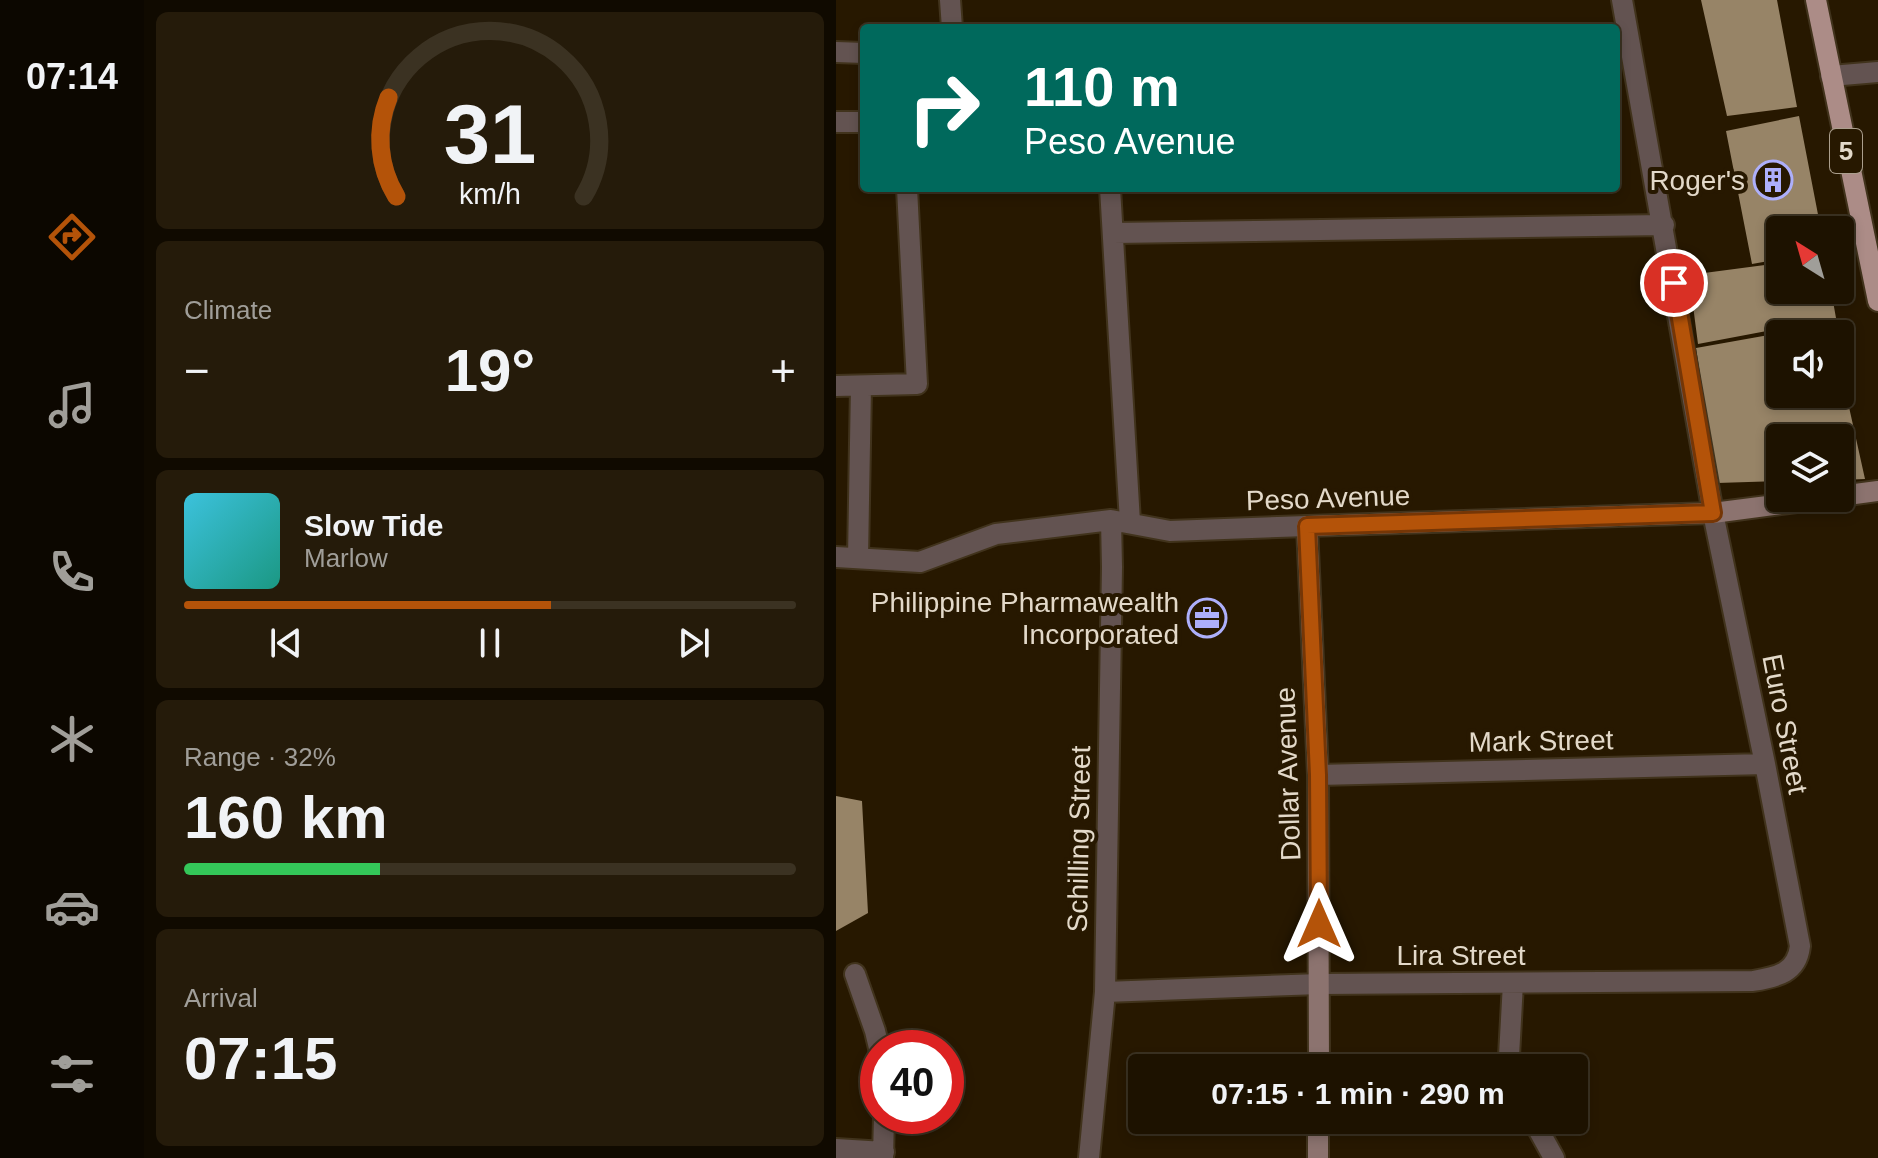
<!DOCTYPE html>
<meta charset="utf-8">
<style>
body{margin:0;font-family:Helvetica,sans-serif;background:#251b0a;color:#f1f3f6;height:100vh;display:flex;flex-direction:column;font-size:30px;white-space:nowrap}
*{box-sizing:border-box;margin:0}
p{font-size:26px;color:#a09e99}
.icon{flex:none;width:44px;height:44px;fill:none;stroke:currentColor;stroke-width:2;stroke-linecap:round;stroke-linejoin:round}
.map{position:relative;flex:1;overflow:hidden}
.sheet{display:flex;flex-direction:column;gap:12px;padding:12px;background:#100a00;width:692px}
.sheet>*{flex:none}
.guide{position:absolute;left:24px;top:24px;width:760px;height:168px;border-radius:8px;box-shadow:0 4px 12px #0003,0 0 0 2px #3b3222;background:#00695c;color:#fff;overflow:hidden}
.needle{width:52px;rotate:323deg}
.buttons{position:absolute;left:930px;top:216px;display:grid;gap:16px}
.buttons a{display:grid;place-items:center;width:88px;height:88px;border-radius:8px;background:#1d1200;box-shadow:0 4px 12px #0003,0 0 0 2px #3b3222;font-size:40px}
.speed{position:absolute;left:24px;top:1030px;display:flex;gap:16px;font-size:40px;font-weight:700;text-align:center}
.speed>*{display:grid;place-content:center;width:104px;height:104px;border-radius:50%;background:#1d1200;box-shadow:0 4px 12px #0003,0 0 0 2px #3b3222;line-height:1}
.speed .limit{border:12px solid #d22;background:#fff;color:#111}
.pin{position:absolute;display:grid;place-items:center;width:68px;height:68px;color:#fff;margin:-34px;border:4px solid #fff;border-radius:50%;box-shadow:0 2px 8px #0007}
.me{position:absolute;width:88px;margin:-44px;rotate:0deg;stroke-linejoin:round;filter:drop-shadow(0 0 6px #0008)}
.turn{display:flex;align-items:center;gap:28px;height:168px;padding:0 32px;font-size:36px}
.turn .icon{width:104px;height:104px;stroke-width:2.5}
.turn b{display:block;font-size:56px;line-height:68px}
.big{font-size:60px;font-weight:700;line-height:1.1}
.sheet .card{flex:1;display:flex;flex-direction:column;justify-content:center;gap:12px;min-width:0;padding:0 28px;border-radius:12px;background:#251b0a}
.sheet .dial{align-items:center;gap:0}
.dial svg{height:208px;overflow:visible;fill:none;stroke:#3b3222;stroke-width:7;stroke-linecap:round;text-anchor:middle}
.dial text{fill:#f1f3f6;stroke:none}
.song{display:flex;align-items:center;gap:24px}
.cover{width:96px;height:96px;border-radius:12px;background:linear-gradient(135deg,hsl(190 70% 55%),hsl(170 70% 35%))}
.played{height:8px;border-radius:4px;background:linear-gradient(90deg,#b45309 60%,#3b3222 60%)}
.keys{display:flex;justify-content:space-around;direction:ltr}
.heat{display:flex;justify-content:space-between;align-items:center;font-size:44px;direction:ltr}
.charge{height:12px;border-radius:6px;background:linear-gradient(90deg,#34c759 32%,#3b3222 0)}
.trip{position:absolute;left:292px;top:1054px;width:460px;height:80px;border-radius:8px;background:#1d1200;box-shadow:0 4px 12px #0003,0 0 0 2px #3b3222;font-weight:700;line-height:80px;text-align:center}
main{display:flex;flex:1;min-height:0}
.tabs{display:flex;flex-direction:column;width:144px;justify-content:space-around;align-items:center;background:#0c0700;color:#a09e99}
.tabs .icon{width:56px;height:56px}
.tabs .active{color:#b45309}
.tabs b{font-size:36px;color:#f1f3f6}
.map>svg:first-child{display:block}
.building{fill:#978467}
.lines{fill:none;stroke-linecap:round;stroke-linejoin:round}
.street-casing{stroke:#41331c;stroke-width:24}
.secondary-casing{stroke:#41331c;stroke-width:24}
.primary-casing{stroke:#41331c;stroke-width:24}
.street{stroke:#635351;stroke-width:20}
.secondary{stroke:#8c736f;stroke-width:20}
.primary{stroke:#ac8c87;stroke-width:20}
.route-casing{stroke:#753606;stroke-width:20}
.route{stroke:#b45309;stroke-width:14}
.labels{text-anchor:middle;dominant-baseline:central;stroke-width:8;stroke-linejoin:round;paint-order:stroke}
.shield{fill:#271800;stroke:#ab9f8d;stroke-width:2}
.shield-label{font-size:26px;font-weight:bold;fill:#e3d9c9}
.poi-label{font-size:28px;fill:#e3d9c9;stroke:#271800;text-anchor:end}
.street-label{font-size:28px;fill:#e3d9c9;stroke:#271800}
</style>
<main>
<nav class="tabs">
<b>07:14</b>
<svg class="icon active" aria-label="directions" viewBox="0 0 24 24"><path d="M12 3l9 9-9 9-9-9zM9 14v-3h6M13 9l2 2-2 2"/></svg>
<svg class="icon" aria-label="music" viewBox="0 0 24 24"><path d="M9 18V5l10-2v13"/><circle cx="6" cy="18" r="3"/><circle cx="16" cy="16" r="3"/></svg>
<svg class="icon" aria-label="phone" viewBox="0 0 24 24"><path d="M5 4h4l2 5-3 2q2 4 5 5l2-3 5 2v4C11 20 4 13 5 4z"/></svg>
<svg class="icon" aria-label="climate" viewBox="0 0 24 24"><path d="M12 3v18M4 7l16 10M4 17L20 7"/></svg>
<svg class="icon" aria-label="car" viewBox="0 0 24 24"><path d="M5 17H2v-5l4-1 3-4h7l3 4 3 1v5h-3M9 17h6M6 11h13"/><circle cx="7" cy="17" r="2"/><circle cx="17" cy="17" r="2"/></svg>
<svg class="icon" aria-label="filters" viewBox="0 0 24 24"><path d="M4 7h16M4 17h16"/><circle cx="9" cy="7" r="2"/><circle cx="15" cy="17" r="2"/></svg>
</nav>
<section class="sheet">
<div class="card dial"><svg viewBox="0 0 100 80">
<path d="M14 69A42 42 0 1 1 86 69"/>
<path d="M14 69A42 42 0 0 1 11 31" stroke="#b45309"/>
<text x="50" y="56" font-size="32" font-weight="700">31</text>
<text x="50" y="72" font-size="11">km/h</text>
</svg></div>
<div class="card"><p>Climate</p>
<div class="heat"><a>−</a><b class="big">19°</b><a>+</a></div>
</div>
<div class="card">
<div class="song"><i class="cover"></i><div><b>Slow Tide</b><p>Marlow</p></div></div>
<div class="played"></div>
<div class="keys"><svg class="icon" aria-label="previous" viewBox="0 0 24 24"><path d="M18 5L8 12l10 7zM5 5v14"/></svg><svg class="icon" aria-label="pause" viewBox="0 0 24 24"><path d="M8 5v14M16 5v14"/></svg><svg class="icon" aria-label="next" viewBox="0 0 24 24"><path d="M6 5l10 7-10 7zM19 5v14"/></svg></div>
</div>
<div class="card"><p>Range · 32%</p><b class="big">160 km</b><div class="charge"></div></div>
<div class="card"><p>Arrival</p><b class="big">07:15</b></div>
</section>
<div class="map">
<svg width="1042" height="1158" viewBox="0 0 1042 1158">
<rect width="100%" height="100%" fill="#271800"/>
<path class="building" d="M865 0H941L961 107 891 116Z
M963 116 985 230H944V259L916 264 890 131Z
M944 263V290H995L1000 318 862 344 853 275Z
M995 324 997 334H949V332Z
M944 333V394H1004L1005 371 1029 479 1004 480V438H944V481L881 483 860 348Z
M0 796 26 801 32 913 0 931Z"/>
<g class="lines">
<defs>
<path id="street" d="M114 0 116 28
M0 52 28 53
M995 76 1042 72
M0 122H28
M274 188 294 522
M277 233 828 225
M0 386 81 384 71 188
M0 557 84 562 160 534 275 520 334 531 471 526
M22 558 25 386
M482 775 929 764
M19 974 39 1031 43 1048
M269 992 484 984 917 981C941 977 961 973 964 946L929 764 877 513 786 0
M675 1068 673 1056 677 983
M697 1120 718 1158
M0 1149 48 1152
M47 1158 48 1116
M253 1158 269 992 276 567 275 520"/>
<path id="secondary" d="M1004 496 1042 491
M483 1068 482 775 471 526 877 513 992 498
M482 1158V1120"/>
<path id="primary" d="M980 0 1042 301"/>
</defs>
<use href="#street" class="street-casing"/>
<use href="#secondary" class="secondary-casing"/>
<use href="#primary" class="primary-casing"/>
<use href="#street" class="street"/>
<use href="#secondary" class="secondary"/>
<use href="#primary" class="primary"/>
</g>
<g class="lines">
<defs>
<path id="route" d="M483 924 482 775 471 526 877 513 838 283"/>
</defs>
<use href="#route" class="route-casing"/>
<use href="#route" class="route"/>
</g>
<defs>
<symbol id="building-ring" viewBox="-11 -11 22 22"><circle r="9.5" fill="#271800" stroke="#adaffb" stroke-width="1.5"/><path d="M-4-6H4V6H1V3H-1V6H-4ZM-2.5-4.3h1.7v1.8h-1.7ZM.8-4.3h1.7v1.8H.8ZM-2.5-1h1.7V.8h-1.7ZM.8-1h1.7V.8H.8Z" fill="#adaffb"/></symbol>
<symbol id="office-ring" viewBox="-11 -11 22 22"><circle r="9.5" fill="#271800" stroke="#adaffb" stroke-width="1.5"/><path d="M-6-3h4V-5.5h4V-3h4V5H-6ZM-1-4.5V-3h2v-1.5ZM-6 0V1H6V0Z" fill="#adaffb"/></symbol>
</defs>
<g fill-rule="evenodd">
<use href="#building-ring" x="915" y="158" width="44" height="44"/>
<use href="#office-ring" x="349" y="596" width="44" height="44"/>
</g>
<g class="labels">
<rect class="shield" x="994" y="129" width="32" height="44" rx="6"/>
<g class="shield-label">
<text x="1010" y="151">5</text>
</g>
<g class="poi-label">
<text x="909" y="180">Roger's</text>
<text x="343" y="602">Philippine Pharmawealth<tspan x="343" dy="32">Incorporated</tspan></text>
</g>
<g class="street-label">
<text transform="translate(492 498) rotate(-2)">Peso Avenue</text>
<text transform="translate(949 724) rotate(79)">Euro Street</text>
<text transform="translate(705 741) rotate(-1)">Mark Street</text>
<text transform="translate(452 774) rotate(-92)">Dollar Avenue</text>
<text transform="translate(243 839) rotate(-89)">Schilling Street</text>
<text x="625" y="955">Lira Street</text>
</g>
</g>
</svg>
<div class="buttons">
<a><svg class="needle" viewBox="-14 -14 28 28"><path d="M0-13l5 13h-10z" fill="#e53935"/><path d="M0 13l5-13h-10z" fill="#a09e99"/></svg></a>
<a><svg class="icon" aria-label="sound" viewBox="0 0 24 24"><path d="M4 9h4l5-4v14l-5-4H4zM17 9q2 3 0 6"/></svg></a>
<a><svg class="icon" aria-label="layers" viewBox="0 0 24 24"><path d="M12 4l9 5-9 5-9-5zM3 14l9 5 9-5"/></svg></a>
</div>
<div class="speed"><div class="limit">40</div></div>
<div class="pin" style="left:838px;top:283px;background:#d93025"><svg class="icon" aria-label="arrive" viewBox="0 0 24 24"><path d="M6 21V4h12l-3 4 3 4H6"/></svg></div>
<svg class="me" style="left:483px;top:924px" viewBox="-20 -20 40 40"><path d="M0-17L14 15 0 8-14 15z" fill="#b45309" stroke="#fff" stroke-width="4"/></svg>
<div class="trip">07:15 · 1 min · 290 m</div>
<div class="guide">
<div class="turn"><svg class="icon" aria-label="right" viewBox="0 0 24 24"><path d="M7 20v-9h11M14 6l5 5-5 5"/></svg><div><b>110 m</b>Peso Avenue</div></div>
</div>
</div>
</main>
